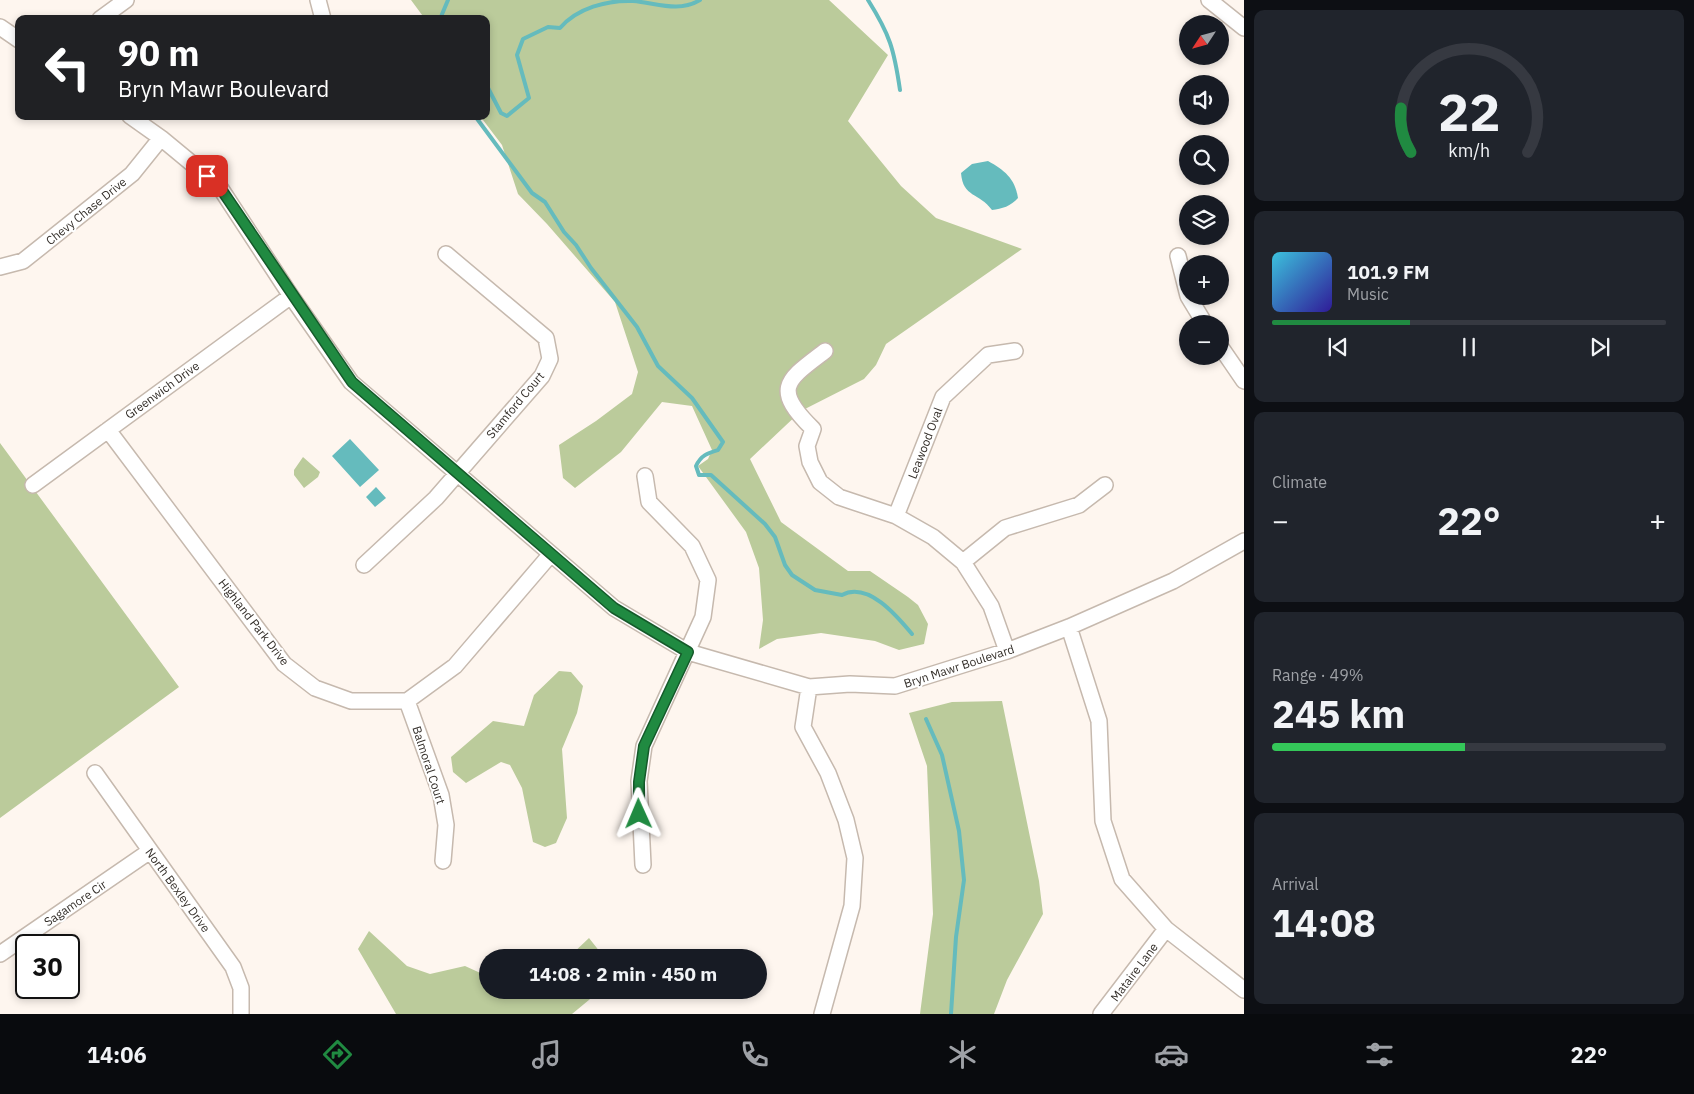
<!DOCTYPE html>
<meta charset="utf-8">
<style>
body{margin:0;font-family:"IBM Plex Sans",sans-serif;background:#20242c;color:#f1f3f6;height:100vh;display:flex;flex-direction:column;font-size:19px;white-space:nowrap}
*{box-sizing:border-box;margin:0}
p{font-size:16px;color:#9ea1a6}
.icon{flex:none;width:28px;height:28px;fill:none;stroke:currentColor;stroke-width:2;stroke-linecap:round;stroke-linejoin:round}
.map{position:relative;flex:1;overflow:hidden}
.panel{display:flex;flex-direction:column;gap:10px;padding:10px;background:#0d0f14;width:450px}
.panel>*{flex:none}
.top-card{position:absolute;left:15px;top:15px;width:475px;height:105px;border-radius:10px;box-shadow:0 2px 8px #0003;background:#202124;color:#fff;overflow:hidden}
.needle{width:32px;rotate:234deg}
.buttons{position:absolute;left:1179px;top:15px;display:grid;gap:10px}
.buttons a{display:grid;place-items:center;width:50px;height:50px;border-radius:50%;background:#171b24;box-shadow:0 2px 8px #0003;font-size:25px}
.speed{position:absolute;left:15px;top:934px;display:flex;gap:10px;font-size:25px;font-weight:700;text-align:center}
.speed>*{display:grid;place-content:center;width:65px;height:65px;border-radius:50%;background:#171b24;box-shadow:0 2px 8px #0003;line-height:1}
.speed .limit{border:2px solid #111;border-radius:8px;background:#fff;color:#111}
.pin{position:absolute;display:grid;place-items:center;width:42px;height:42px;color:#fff;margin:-21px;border-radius:10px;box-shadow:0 2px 8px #0006}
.me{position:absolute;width:55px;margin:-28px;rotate:359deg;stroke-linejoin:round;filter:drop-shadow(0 0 4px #0008)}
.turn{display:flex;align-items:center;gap:18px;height:105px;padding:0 20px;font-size:22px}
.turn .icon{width:65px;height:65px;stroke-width:2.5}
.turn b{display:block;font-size:35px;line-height:42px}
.big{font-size:38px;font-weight:800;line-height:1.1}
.panel .widget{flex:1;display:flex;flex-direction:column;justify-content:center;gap:8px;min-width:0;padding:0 18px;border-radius:10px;background:#20242c}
.panel .dial{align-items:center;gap:0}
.dial svg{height:130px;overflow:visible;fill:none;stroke:#363941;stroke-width:7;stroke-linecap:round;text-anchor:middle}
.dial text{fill:#f1f3f6;stroke:none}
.song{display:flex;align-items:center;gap:15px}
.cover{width:60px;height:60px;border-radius:8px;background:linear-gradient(135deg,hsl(190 70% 55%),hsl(250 70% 35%))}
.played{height:5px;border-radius:2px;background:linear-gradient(90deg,#208a41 35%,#363941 35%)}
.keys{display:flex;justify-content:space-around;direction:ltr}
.heat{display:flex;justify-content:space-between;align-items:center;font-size:28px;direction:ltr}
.charge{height:8px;border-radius:4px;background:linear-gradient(90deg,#34c759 49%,#363941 0)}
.trip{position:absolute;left:479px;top:949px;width:288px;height:50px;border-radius:25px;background:#171b24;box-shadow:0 2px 8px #0003;font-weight:800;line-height:50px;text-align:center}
.tabs{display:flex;height:80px;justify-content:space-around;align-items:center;background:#090b0e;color:#9ea1a6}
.tabs .icon{width:35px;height:35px}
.tabs .selected{color:#208a41}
.tabs b{font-size:22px;color:#f1f3f6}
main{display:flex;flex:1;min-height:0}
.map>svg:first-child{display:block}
.green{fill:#bbcb9b}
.water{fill:#65bbbd}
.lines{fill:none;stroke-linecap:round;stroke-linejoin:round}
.stream{stroke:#65bbbd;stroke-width:4}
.minor-casing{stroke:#c6b9ae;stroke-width:18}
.minor{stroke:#fff;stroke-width:15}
.route-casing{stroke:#155a2a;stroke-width:12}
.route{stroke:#208a41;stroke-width:9}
.labels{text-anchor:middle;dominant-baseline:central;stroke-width:4;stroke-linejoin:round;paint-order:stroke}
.street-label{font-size:12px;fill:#332e29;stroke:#fff}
</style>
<main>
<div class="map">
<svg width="1244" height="1014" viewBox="0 0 1244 1014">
<rect width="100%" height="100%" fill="#fef6ef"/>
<path class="green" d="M411 0H829L888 55 848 121 901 186 936 218 1022 249 886 344 876 365 864 379 801 411 750 459 781 522 848 571H870L908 597 918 605 928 624 924 644 899 650 875 641 821 633 777 639 759 649 763 620 759 568 746 532 698 466 708 459 712 450 692 406 662 402 621 452 575 488 563 478 559 445 596 421 632 394 638 372 615 302 547 224 518 194 502 145 480 116H486V19H425Z
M0 443 179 687 0 818Z
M303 457 320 472 318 477 304 488 294 475V470Z
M559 671 571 672 583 686 577 713 562 749 567 818 556 843 545 847 533 842 522 788 510 765 501 762 466 783 453 772 451 757 493 721 524 726 534 695Z
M1002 701 1039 881 1043 914 1007 980 994 1014H920L933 914 927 766 909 713 952 702Z
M369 931 407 966 430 974 465 966 487 976 488 990H516L528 996 532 990H601L572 1014H396L358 949Z
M589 938 604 957H569Z"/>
<path class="water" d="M988 161C1004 170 1015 178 1018 198 1011 206 1002 209 992 210 979 192 963 198 961 173L972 164Z
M350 439 379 470 360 487 332 456Z
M376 487 386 498 375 507 366 497Z"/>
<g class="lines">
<path class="stream" d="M868 0C890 35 894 49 900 90
M440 19 448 0
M486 84 501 113 507 116 529 98 517 55 523 39 548 27 560 28C577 8 607 0 633 1 657 3 678 13 700 0
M475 116 532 193 545 202 564 232 576 245 591 268 637 327 658 366 692 398 723 442 718 450C708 453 701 455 696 466L699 475H711L765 524 775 537 785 565 792 575 815 590 842 595C868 581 897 616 912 634
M926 719 942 755 959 831 964 880 956 937 951 1014"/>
<defs>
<path id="minor" d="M318 0 323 19
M1209 0 1244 28
M100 19 126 0
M0 27 19 40
M130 116 161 138 219 186 291 296 351 382 614 608 688 652 809 687 850 684 895 686 1007 651 1069 627 1173 581 1244 541
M1178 256 1188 296
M0 267 23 261 132 174 161 138
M1188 296 1205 324
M1220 346 1244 381
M825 351C787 380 771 388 813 429L807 446 810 462 820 482 839 497 896 516 933 537 963 562 991 606 1007 651
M108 430 284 664 315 688 351 701H407L455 666 551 554
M33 485 291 296
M896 516 943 397 988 355 1015 351
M963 562 1005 528 1079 505 1105 485
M364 565 436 498 542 376 550 359 546 338 446 254
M1069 627 1099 721 1103 821 1122 879 1166 929 1244 990
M809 687 803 727 828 773 846 820 855 858 852 906 822 1014
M407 701 441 795 446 825 443 861
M95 773 233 967 241 988V1014
M643 865 639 781 644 746 703 617 708 580 692 546 649 502 645 476
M0 954 150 851
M1101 1014 1166 929"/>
</defs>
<use href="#minor" class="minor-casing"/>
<use href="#minor" class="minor"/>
</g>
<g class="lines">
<defs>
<path id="route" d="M207 176 219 186 352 382 614 608 688 652 644 746 639 782V814"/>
</defs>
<use href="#route" class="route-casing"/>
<use href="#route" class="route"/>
</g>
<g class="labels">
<g class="street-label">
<text transform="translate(86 211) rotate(-39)">Chevy Chase Drive</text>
<text transform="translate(162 390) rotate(-36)">Greenwich Drive</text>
<text transform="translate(515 405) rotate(-50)">Stamford Court</text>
<text transform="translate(925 443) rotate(-69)">Leawood Oval</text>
<text transform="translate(254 622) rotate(52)">Highland Park Drive</text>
<text transform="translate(959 666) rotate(-18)">Bryn Mawr Boulevard</text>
<text transform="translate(429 765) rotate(72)">Balmoral Court</text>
<text transform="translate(178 890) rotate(54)">North Bexley Drive</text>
<text transform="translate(75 903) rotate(-34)">Sagamore Cir</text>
<text transform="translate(1134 972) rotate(-53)">Mataire Lane</text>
</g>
</g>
</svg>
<div class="buttons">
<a><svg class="needle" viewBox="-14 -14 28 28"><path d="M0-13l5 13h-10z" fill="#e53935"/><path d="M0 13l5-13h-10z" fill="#9ea1a6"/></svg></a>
<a><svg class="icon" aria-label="sound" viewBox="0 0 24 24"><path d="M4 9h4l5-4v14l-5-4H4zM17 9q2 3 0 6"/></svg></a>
<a><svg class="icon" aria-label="search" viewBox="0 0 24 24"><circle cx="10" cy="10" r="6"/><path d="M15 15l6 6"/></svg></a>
<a><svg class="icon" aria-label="layers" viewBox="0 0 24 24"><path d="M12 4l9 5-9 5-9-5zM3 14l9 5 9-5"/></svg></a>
<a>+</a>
<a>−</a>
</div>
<div class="speed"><div class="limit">30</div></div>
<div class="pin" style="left:207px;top:176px;background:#d93025"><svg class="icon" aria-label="arrive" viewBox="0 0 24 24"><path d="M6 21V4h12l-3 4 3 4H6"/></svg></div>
<svg class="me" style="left:639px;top:814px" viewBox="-20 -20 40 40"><path d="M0-17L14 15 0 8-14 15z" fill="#208a41" stroke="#fff" stroke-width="4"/></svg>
<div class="trip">14:08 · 2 min · 450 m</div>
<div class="top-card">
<div class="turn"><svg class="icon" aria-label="left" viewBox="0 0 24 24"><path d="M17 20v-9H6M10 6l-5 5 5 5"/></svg><div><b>90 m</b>Bryn Mawr Boulevard</div></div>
</div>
</div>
<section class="panel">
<div class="widget dial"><svg viewBox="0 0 100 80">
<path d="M14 69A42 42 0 1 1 86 69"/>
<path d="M14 69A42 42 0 0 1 8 42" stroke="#208a41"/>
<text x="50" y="56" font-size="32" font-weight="700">22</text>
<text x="50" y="72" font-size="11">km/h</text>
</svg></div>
<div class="widget">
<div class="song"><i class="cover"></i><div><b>101.9 FM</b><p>Music</p></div></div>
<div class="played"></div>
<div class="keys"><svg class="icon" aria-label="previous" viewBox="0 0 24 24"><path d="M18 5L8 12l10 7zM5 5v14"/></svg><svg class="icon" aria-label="pause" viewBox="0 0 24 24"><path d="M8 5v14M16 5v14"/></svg><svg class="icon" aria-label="next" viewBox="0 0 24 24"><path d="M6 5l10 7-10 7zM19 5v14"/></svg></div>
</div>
<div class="widget"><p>Climate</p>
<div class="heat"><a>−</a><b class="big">22°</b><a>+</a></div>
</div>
<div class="widget"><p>Range · 49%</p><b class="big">245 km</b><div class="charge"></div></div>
<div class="widget"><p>Arrival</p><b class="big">14:08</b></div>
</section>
</main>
<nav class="tabs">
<b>14:06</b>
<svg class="icon selected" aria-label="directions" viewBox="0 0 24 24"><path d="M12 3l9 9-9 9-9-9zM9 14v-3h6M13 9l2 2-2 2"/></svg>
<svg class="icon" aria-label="music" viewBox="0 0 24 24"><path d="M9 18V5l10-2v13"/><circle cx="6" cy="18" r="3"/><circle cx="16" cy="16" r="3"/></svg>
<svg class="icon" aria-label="phone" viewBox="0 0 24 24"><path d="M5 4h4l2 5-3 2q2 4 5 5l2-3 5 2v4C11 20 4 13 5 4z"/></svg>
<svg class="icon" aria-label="climate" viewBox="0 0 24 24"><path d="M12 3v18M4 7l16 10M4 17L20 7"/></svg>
<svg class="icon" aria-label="car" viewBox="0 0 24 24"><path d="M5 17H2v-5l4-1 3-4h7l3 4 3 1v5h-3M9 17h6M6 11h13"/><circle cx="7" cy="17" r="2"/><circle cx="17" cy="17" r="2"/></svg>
<svg class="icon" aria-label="filters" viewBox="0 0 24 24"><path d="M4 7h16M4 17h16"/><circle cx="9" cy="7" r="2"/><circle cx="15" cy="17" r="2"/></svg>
<b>22°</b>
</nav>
